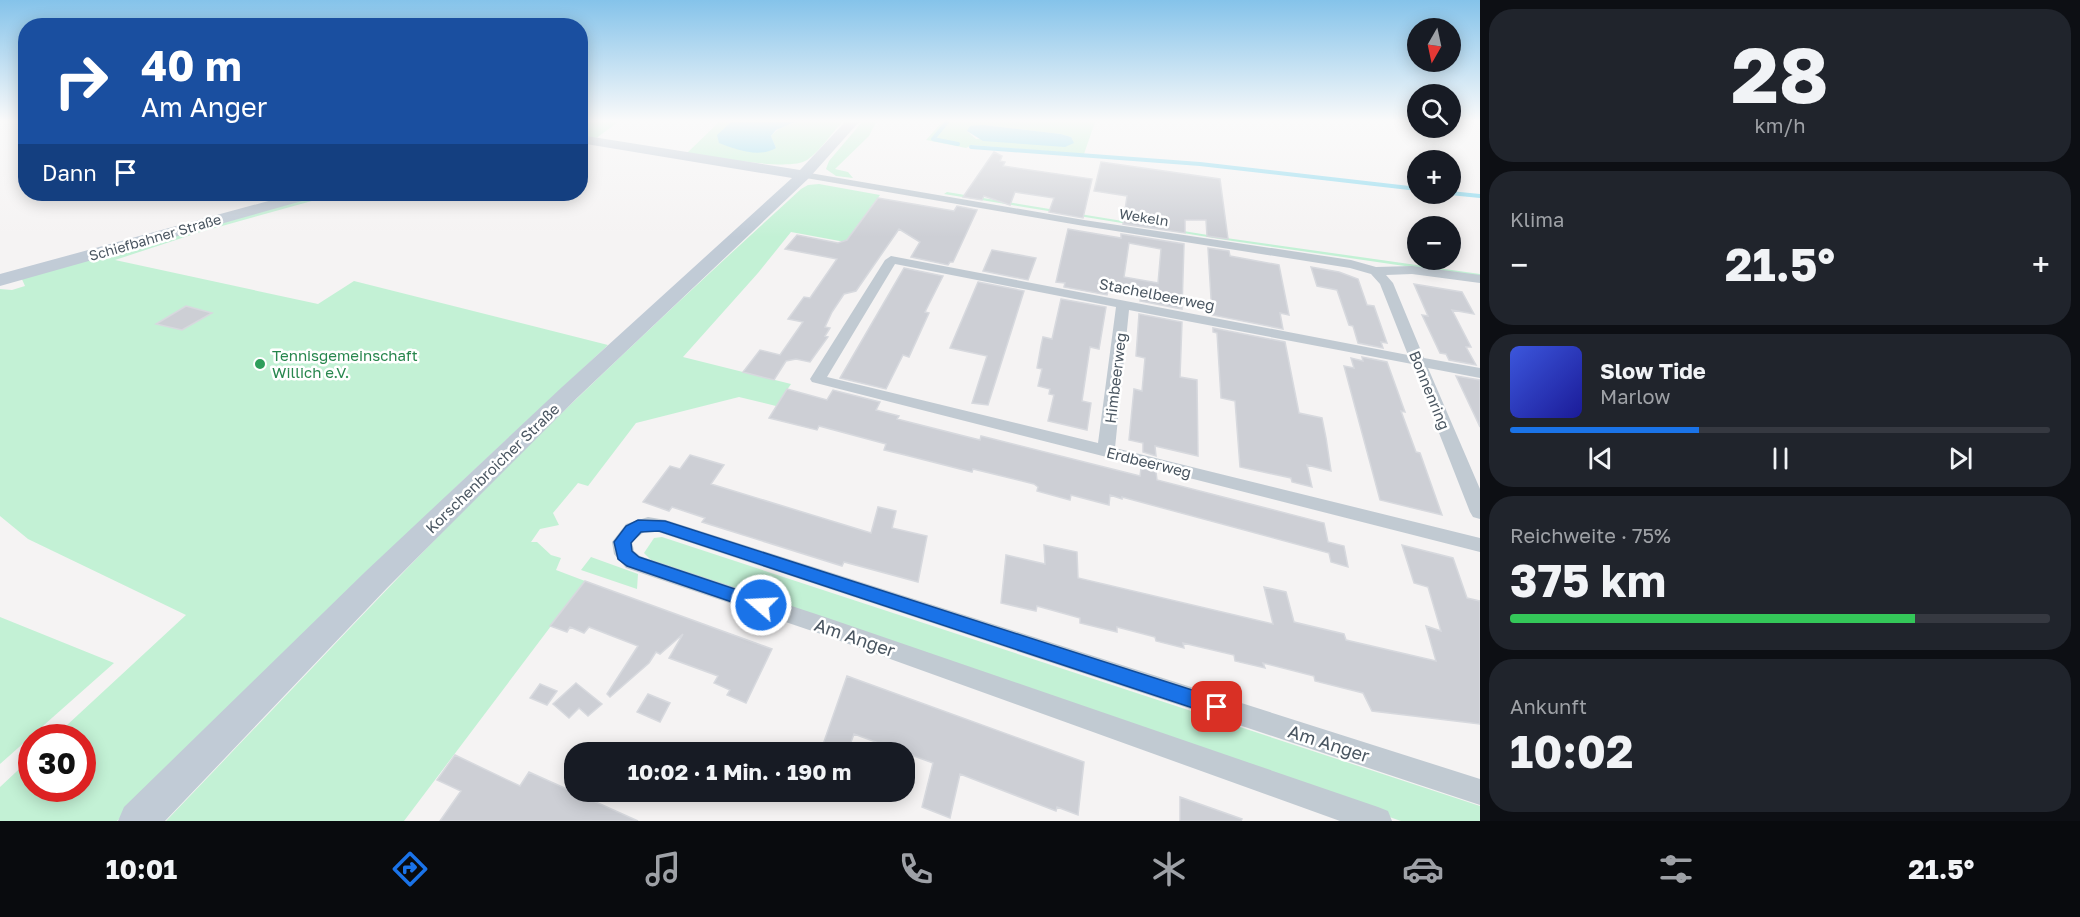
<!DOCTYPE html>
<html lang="de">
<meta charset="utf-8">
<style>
body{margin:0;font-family:"Golos Text",sans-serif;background:#20242c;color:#f1f3f6;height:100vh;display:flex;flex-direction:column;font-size:22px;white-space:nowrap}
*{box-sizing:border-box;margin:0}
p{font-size:20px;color:#9ea1a6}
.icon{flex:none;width:33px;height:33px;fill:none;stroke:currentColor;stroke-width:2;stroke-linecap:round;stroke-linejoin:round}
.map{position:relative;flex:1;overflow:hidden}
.sheet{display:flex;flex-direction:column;gap:9px;padding:9px;background:#0d0f14;width:600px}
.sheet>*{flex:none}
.top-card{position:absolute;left:18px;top:18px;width:570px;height:183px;border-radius:24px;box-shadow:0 3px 15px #0003;background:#1a4fa0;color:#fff;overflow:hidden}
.needle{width:39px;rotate:189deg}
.fabs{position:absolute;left:1407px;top:18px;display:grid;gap:12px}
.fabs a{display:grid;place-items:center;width:54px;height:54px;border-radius:50%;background:#171b24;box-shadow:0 3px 15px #0003;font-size:30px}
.speed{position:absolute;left:18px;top:724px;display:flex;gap:12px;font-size:30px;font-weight:700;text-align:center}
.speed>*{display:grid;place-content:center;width:78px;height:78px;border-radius:50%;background:#171b24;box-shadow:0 3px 15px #0003;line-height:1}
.speed .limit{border:9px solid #d22;background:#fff;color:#111}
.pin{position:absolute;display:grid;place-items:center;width:51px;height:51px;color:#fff;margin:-26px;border-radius:12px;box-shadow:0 3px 9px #0006}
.me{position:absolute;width:66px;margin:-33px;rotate:289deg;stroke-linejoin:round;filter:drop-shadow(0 0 4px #0008)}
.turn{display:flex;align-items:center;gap:21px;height:126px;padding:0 24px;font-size:27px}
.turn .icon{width:78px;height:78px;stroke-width:2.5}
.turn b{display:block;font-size:42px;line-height:51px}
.then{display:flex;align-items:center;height:57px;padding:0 24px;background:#0003;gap:12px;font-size:22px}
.big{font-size:45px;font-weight:700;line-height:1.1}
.sheet .card{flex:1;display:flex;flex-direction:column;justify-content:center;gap:9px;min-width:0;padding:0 21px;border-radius:24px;background:#20242c}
.sheet .dial{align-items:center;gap:0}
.dial b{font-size:78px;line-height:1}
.song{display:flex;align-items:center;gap:18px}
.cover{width:72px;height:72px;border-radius:9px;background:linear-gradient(135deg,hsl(230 70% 55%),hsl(240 70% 35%))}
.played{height:6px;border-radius:3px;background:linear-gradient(90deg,#1a73e8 35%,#363941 35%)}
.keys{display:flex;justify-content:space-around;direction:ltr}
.heat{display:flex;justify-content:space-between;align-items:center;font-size:33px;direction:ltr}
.charge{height:9px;border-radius:4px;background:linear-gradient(90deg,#34c759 75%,#363941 0)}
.trip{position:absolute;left:564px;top:742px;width:351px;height:60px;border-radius:24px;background:#171b24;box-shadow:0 3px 15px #0003;font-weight:700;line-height:60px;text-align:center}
.dock{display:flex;height:96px;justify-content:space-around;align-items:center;background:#090b0e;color:#9ea1a6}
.dock .icon{width:42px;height:42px}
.dock .on{color:#1a73e8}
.dock b{font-size:27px;color:#f1f3f6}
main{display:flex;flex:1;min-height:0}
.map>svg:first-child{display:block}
.green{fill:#c3f1d5;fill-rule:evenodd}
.water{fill:#90daee}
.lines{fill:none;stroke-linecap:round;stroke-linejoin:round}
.stream{stroke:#90daee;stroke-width:4}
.building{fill:#cdcfd5;stroke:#d7d9de;stroke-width:1.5;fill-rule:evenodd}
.street{fill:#c1cad2;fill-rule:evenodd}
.secondary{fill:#c1cbd6;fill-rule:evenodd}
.route{fill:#1a73e8;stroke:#114b97;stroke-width:1.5}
.leisure-dot{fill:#2e9e5b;stroke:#fff;stroke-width:2}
.labels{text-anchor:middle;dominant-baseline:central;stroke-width:5;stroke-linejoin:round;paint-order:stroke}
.far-street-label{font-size:14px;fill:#4a5661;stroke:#fff}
.street-label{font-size:15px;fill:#4a5661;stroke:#fff}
.leisure-label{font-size:15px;fill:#27864d;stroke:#fff;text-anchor:start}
.near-street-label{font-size:18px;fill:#4a5661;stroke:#fff}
</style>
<main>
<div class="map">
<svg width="1480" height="821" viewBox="0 0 1480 821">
<rect width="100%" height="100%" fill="#f5f3f3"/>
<path class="green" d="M580 122H618L595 139 581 137Z
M719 122H731L718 135 776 148 771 136C787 117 819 122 842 122 831 134 820 151 807 160 790 172 711 156 687 153Z
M862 122H876L869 136 835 169 848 172 853 178 836 176 826 169 829 161Z
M942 122H1095L1084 154 972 145 966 148 926 140ZM984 125 1061 134 1071 137 976 139 967 131Z
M819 184 880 195 845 242 791 232 758 273 683 357 791 384 776 406 739 397 636 423 588 486 578 483 553 513 559 525 540 529 531 542H537L551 555 561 558 556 570 585 581 404 821H166C262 721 357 620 454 520 566 406 683 297 801 189L808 185Z
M947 192 1226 238 1480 274V277L1226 240 944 194Z
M319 194H337L197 233 115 260 318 304 354 281 608 345 457 486 117 821H0V787L31 758 32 789H82V738H53L186 615 28 539 0 516V289L12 290 25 286 21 277Z
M662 537 1480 806V821H1401L654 563 644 553 654 538Z
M591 557 638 574 637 589 581 570Z
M0 617 114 663 0 764Z"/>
<path class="water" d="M731 122H795L776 130 771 136 776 148C759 158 737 150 719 143L717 135Z
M984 125 1061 134 1071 137 1074 143 1065 147 983 141 967 131 970 126Z"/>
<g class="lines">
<path class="stream" d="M947 122 933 139 958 144
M971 147 1200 164 1418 189
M1450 193 1480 196"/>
</g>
<path class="building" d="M994 152 1002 156 1000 161 1005 162 1003 166 1092 179 1083 218 1049 212 1054 198 1015 192 1010 205 984 196 982 200 963 197Z
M1101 162 1220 179 1228 239 1207 236 1206 220H1185V233L1123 224 1127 196 1094 191Z
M878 198 954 211 957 206 977 210 953 262H950L948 265 911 257 920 242 899 229 856 291 844 294 832 312 825 327 830 328 825 336 828 337 810 362 796 359 786 361 774 380 743 372 760 350 780 355 803 322 788 319 804 297 810 298 837 259 785 249 797 235 838 243 847 240Z
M1068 229 1121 238V234L1184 244 1182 309 1140 301 1141 297 1108 291 1107 295 1064 287 1065 283 1056 282ZM1129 243 1161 249 1158 283 1124 277Z
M1208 248 1229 251 1230 256 1279 265 1289 315 1280 313 1283 329 1212 315Z
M992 250 1036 258 1028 280 983 271Z
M1311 267 1339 272 1358 279 1367 305 1374 306 1387 343 1381 342 1383 348 1358 343 1353 326 1349 325 1337 290 1317 286Z
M904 268 943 276 925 312 929 313 909 357 903 355 886 389 840 378Z
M978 282 1024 291 988 405 972 403 987 356 950 348Z
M1414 284 1462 292 1474 314 1452 310 1471 347H1466L1476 365 1449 360 1446 354 1440 353 1422 315 1428 316Z
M1061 299 1106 307 1099 349 1090 347 1082 401 1091 403 1087 430 1048 421 1054 395 1049 394 1050 389 1038 386 1042 369 1037 368 1041 346 1043 337 1052 339Z
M186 306 212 313 182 330 156 324Z
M1139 314 1182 322 1180 377 1197 380 1198 456 1155 446 1156 456 1143 452V443L1129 440 1134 389 1142 391 1145 358 1136 356Z
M1213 328 1285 342 1299 413 1322 418 1326 438 1331 471 1307 465 1312 487 1292 482 1291 478 1240 467 1235 401 1221 398 1217 333 1213 332Z
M1362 357 1387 362 1405 412 1401 411 1416 452 1420 453 1442 515 1380 500 1344 366 1354 368 1351 358 1363 361Z
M1456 376 1480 380V427Z
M787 389 827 400 833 390 880 402 876 410 899 416 897 419 980 440 981 436 1140 476 1141 468 1156 472 1157 480 1324 523 1328 542 1344 546 1348 567 1331 562 1329 553 1122 497V499L1110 495 1109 505 1071 495 1070 500 1037 491 1038 487 1034 484 973 469 972 472 905 455 884 450 886 444 819 426 817 430 769 418Z
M690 455 724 465 711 484 871 533 878 507 896 511 892 528 927 536 918 582 844 562 842 566 702 522 705 518 672 507 669 511 643 502 670 466 680 469Z
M1044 545 1077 552 1078 578 1273 624 1264 587 1286 592 1294 622 1344 634 1346 640 1436 661 1426 626 1441 631 1428 587 1414 583 1402 545 1453 558 1467 598 1480 601V724L1372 711 1363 693 1315 681 1314 676 1263 663 1265 668 1235 661 1234 655 1183 643 1184 648 1156 641 1155 637 1117 627V632L1080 623V618L1037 606 1036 611 1001 603 1006 555 1045 564Z
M585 581 772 649 746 703 727 695 730 690 714 683 718 676 669 658 683 634 660 654 656 652 649 663 610 697 607 694 638 646 589 627 584 633 570 627 567 632 550 626Z
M847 676 1084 762 1078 815 1057 807 1056 811 960 774 950 818 922 807 933 763 854 734 847 753H820Z
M576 683 602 704 588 716 579 708 569 718 553 704Z
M540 684 557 691 547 705 530 698Z
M648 694 670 703 660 722 637 712Z
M455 755 520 786 529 772 638 821H440L461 791 437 780Z
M1180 797 1242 819 1241 821H1180Z"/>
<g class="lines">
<path class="street" d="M804 172 1084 220 1351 260 1376 267 1412 266 1480 275V283L1412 274 1386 275 1393 283 1424 358 1480 368V378L1428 368 1480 489V519L1473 517 1470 512 1412 364 1129 310 1115 448 1480 538V552L812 382 810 379 885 260 891 256 1408 355 1380 284 1371 274 1350 268 1084 226 800 177 799 175ZM895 264 1116 307 1098 443 827 377Z
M648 517 666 520 1480 779V805L658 532H644L632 542 634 551 640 556 825 617 1378 807 1388 811 1392 821H1340L818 633 626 568 614 554 612 542 626 524Z"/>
<path class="secondary" d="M845 122H859L809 178 577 398 387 588 165 821H118L124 807 365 572 561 388 792 178 580 143V135L800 170Z
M294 194H318L316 197 0 286V274Z"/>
</g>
<linearGradient id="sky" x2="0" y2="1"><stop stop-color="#85c3ea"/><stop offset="0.51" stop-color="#fafafa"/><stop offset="1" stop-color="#fafafa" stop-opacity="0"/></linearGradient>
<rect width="1480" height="237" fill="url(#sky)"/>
<path class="route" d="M638 520 665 521 1217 698 1225 700 1227 707 1225 713 1217 716 659 531 641 532 631 543 632 551 639 557 768 600 770 605 768 610 761 612 627 566 618 559 614 542 626 526Z"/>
<circle class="leisure-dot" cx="260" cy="364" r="6"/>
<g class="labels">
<g class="far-street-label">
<text transform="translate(1144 217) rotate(9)">Wekeln</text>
<text transform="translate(155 237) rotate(-16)">Schiefbahner Straße</text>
</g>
<g class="street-label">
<text transform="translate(1157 294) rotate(11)">Stachelbeerweg</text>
<text transform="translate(1115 378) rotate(-83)">Himbeerweg</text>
<text transform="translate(1430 390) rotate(68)">Bonnenring</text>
<text transform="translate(1149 462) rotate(14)">Erdbeerweg</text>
<text transform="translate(492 468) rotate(-44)">Korschenbroicher Straße</text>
</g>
<g class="leisure-label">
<text x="272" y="355">Tennisgemeinschaft<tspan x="272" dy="17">Willich e.V.</tspan></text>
</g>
<g class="near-street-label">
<text transform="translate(855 637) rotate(19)">Am Anger</text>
<text transform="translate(1329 743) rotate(18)">Am Anger</text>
</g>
</g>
</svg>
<div class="fabs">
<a><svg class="needle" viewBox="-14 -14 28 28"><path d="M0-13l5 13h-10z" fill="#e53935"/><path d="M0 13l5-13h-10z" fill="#9ea1a6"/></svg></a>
<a><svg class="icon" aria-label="search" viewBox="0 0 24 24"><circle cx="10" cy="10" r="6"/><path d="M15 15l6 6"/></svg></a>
<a>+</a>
<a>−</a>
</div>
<div class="speed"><div class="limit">30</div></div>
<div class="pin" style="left:1217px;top:707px;background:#d93025"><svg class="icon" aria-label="arrive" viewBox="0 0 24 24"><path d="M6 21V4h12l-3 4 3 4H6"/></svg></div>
<svg class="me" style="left:761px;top:605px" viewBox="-20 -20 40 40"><circle r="17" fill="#1a73e8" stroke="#fff" stroke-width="3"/><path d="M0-11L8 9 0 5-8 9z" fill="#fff"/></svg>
<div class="trip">10:02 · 1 Min. · 190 m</div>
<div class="top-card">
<div class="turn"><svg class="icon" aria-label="right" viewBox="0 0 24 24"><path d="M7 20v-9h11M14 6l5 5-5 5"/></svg><div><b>40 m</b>Am Anger</div></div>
<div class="then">Dann<svg class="icon" aria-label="arrive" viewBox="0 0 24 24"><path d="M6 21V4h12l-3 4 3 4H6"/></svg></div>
</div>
</div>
<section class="sheet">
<div class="card dial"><b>28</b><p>km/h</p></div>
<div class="card"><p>Klima</p>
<div class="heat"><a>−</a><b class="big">21.5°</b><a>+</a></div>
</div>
<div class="card">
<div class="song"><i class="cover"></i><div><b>Slow Tide</b><p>Marlow</p></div></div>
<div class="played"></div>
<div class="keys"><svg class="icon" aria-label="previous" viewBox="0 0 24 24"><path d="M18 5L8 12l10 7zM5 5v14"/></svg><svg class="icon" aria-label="pause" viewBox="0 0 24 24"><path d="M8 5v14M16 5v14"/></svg><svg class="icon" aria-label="next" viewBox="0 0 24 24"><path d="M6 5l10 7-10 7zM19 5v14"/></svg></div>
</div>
<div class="card"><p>Reichweite · 75%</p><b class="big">375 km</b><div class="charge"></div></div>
<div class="card"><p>Ankunft</p><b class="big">10:02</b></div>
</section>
</main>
<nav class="dock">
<b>10:01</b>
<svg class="icon on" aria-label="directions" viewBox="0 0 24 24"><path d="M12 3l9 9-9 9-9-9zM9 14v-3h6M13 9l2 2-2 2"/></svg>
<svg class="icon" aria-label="music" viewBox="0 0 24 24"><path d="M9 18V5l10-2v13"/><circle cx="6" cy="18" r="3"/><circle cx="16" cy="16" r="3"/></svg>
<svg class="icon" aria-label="phone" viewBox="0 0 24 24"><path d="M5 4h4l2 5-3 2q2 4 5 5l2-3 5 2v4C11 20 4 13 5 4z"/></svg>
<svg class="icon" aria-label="climate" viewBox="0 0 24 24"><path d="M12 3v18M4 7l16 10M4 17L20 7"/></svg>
<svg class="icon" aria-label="car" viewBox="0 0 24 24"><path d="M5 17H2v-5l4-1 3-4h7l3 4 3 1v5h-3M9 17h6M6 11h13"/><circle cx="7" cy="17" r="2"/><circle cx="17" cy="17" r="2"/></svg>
<svg class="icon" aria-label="filters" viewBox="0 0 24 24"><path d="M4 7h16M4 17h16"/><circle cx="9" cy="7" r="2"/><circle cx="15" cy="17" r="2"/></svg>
<b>21.5°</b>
</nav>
